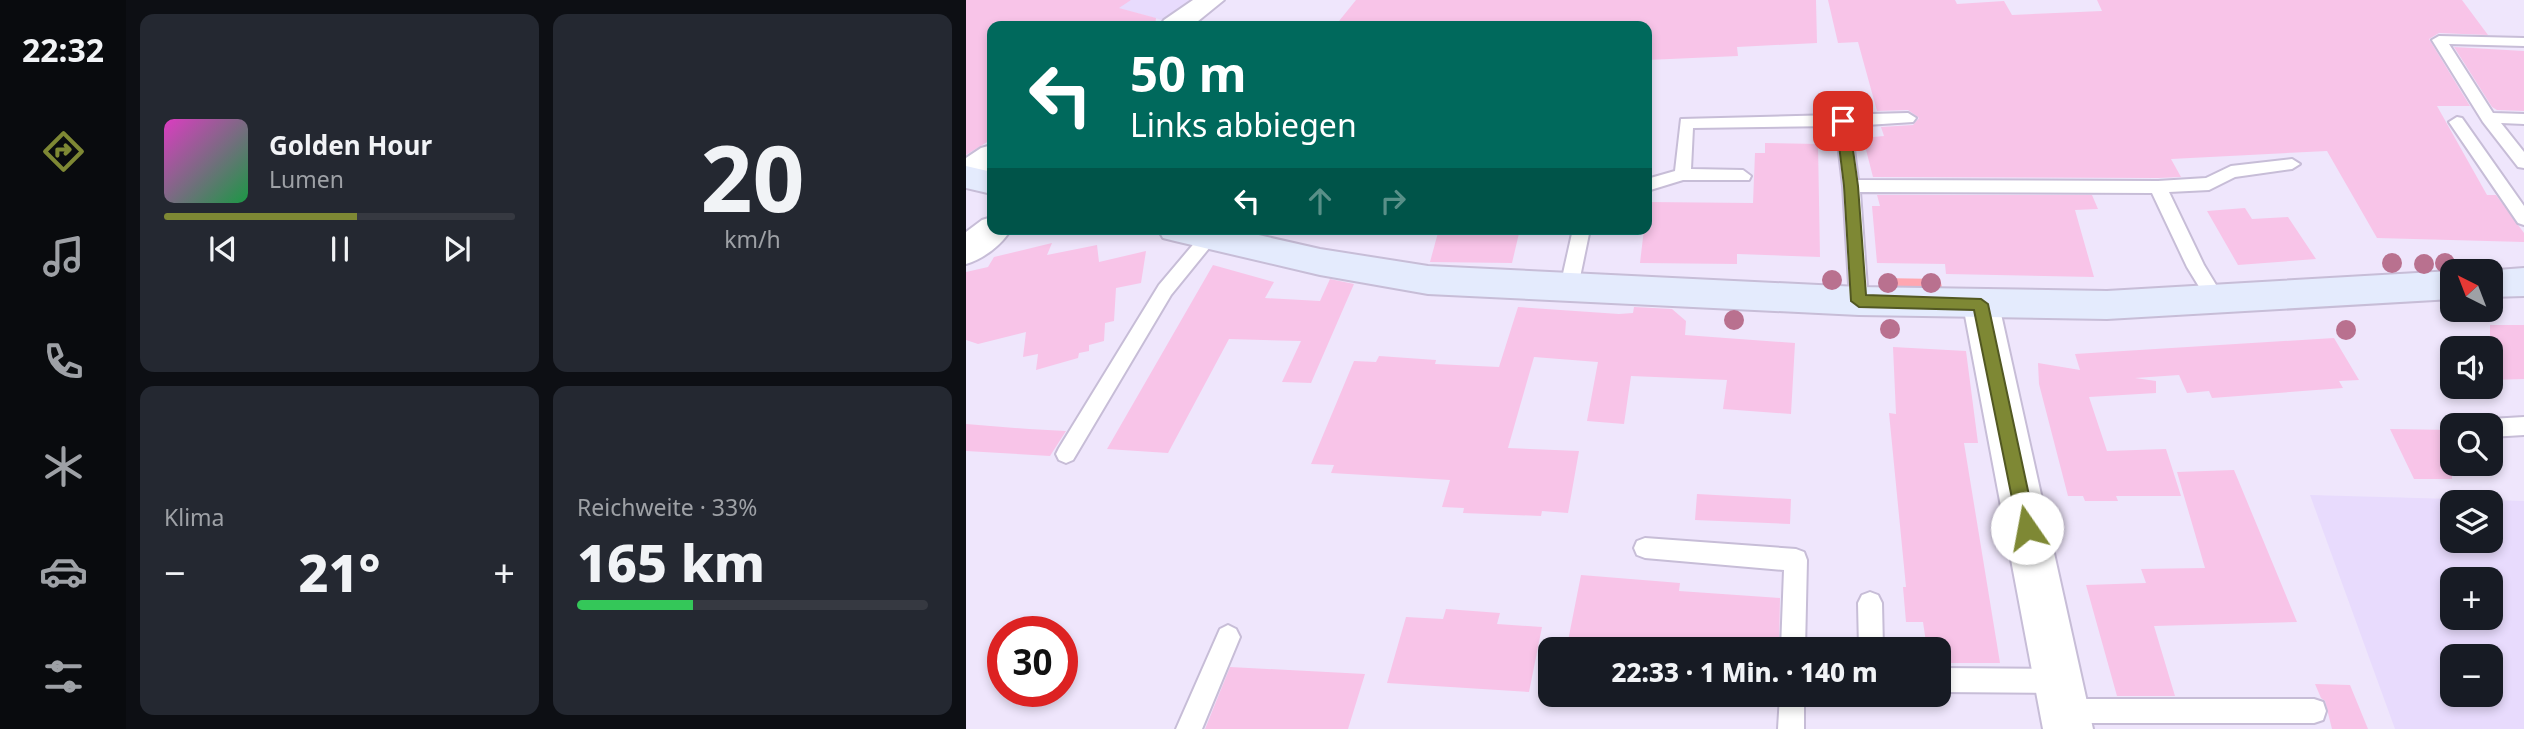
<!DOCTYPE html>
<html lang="de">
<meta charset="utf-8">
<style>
body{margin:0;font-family:"Noto Sans",sans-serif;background:#242831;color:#f1f3f6;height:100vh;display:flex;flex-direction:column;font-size:26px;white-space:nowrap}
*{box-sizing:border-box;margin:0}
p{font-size:23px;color:#9ea1a6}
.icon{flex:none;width:38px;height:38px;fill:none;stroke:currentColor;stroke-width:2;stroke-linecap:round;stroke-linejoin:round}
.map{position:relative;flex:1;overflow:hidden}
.drawer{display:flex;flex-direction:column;gap:14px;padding:14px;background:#0d0f14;width:840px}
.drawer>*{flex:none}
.guide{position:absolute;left:21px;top:21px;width:665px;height:214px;border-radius:14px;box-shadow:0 4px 10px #0003;background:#00695c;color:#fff;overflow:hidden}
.needle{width:46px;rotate:318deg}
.buttons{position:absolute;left:1474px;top:259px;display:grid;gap:14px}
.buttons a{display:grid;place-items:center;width:63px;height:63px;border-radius:14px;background:#171b24;box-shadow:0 4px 10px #0003;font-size:35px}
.speed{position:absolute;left:21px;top:616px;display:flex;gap:14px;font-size:35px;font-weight:700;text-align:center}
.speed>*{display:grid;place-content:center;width:91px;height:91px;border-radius:50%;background:#171b24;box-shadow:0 4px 10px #0003;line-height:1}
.speed .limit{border:10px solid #d22;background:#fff;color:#111}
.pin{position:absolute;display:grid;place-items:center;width:60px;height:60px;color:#fff;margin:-30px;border-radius:14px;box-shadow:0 4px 10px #0006}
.me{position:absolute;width:77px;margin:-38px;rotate:348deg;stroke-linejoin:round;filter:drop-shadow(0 0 5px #0008)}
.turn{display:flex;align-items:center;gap:24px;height:147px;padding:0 28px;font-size:32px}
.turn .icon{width:91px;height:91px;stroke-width:2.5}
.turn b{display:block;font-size:49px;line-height:60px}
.lanes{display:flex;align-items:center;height:66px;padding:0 28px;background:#0003;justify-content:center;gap:35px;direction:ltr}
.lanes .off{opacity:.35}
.big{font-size:52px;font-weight:800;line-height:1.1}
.drawer .card{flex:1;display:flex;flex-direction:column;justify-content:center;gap:10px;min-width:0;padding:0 24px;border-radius:14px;background:#242831}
.drawer .dial{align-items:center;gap:0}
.dial b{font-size:91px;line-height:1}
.song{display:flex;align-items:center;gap:21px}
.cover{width:84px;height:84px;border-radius:10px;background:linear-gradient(135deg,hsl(310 70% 55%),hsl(140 70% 35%))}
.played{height:7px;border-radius:4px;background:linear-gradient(90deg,#7e8834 55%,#363941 55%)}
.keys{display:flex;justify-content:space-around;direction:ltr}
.heat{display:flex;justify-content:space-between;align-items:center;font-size:38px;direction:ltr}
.charge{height:10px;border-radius:5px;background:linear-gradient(90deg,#34c759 33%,#363941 0)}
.drawer .tiles{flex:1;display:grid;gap:14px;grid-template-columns:repeat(2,1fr)}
.trip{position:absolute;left:572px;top:637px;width:413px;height:70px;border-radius:14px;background:#171b24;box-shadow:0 4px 10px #0003;font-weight:800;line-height:70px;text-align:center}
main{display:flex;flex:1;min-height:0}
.tab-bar{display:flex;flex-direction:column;width:126px;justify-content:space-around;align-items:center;background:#090b0e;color:#9ea1a6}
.tab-bar .icon{width:49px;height:49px}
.tab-bar .active{color:#7e8834}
.tab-bar b{font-size:32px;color:#f1f3f6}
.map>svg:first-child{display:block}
.built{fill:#e8dbfd;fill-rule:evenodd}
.green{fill:#ffa7b1}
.building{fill:#f8c4e8}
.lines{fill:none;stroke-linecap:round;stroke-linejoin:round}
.service-casing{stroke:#c7bdd7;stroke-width:4}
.minor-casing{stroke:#c7bdd7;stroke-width:4}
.secondary-casing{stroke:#c7bdd7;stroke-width:4}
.service{fill:#fff;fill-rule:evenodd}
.minor{fill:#fff;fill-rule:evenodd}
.secondary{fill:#e4ebfd;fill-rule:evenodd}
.tree{fill:#b9718f}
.route{fill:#7e8834;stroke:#525822;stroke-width:2}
</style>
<main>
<nav class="tab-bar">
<b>22:32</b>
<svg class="icon active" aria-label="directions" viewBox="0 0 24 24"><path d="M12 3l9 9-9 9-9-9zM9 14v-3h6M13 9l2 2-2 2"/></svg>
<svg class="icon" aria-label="music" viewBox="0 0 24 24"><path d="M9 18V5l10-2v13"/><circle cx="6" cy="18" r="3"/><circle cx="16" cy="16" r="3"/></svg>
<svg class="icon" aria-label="phone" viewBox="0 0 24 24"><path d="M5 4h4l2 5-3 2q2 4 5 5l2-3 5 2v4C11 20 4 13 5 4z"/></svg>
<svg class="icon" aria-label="climate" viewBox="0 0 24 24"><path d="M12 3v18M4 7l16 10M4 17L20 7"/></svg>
<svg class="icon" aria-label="car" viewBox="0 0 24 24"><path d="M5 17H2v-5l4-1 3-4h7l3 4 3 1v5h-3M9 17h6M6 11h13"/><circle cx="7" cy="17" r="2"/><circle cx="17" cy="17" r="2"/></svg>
<svg class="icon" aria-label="filters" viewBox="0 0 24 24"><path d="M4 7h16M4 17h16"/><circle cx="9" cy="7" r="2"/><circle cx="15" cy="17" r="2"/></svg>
</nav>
<section class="drawer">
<div class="tiles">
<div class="card">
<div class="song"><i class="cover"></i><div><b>Golden Hour</b><p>Lumen</p></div></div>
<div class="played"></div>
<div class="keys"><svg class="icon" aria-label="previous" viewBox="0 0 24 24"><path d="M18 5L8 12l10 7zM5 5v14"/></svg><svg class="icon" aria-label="pause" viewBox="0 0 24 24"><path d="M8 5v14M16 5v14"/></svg><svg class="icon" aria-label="next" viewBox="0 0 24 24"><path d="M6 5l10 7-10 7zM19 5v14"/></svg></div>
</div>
<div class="card dial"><b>20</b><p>km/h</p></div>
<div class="card"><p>Klima</p>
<div class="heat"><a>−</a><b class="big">21°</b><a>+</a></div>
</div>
<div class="card"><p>Reichweite · 33%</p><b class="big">165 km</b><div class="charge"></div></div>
</div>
</section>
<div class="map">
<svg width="1558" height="729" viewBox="0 0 1558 729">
<rect width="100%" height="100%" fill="#efe6fc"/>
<path class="built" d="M122 0H245L211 24Z
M1344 495 1558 501V729H1429ZM1486 502H1524V541H1486ZM1486 579H1524V618H1486ZM1486 656H1524V695H1486Z"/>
<path class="green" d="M914 278 974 279 976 287 914 286Z"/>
<path class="building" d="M0 0H165L153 8 190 18 189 26H26V139L0 155Z
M390 0H850L851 43 771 47 772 56 681 60V26H369Z
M862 0H989L991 4 1038 1 1046 15 1136 11 1131 0H1496L1522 35 1473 33 1463 39 1504 106H1471L1521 195H1530L1558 233V242L1411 238 1361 151 1205 159 1215 177 1192 178 907 177 897 138 918 136 915 127 947 125 953 118 942 110 911 111 892 42 872 43Z
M1488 47 1558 51V111L1531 110 1526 107Z
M799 143 852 144 854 257 771 254V264L674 263 678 229H681L682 202 787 203 789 153H799Z
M911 195H1126L1132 209 1109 210 1128 277 980 274 979 264 911 263 906 206H914Z
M1279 208 1286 219 1322 217 1350 259 1272 265 1241 211Z
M473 229H554L546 263 464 262Z
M86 243 81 255 131 245 133 262 180 251 175 283 150 288 148 321 139 323 138 341 123 345V351L113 353 112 358 70 370 72 354 57 357 60 332 12 344 0 340V272L22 267 28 257Z
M247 265 308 282 299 298 354 301 364 279 388 284 345 383 316 382 335 341 263 339 202 453 141 449Z
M552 307 653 314 667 313 668 307 706 309 720 321 719 335 829 343 825 414 757 409 761 380 665 376 658 424 621 421 632 362 568 357 542 448 613 451 602 513 576 511 575 516 497 513 498 508 476 507 484 480 365 473 368 465 345 464 388 361 410 362 413 356 470 360 469 364 533 367Z
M1524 325H1558V379L1524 380Z
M1368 338 1393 380 1373 381 1377 388 1246 398 1243 391 1221 393 1213 375 1169 378 1190 381V393L1123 397 1141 451 1200 449 1215 496H1150L1152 501H1119L1117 496H1102L1073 384 1072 363 1114 370 1109 354Z
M927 347 1000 351 1012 443H998L1034 663H973V649H961L957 622H940L937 587H940L923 413 930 414Z
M0 424 63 429 100 431 84 456 0 451Z
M1424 429 1486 430V479H1448Z
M1268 470 1331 622 1188 626 1209 696H1151L1120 585 1180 583 1175 569 1239 568 1211 472Z
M731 494 825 499 824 524 729 520Z
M615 575 714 583 713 591 814 598 813 649H647L601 646Z
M480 609 534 613 531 624 576 627 563 692 421 683 440 617 477 619Z
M264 667 399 674 382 729H239Z
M1349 684 1384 685 1402 729H1366L1359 701 1355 698Z"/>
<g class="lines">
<defs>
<path id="service" d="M1473 36 1558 38V46L1483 44 1527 113 1558 114V124L1535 123 1558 152V168L1552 167 1517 122 1466 40Z
M942 113 950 118 947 122 885 126 892 180 1192 181 1240 178 1265 166 1326 159 1334 164 1326 169 1269 177 1243 190 1203 192 1238 265 1258 298 1255 303H1243L1221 267 1186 193 894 192 902 301 899 306H887L884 301 877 186 870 126 727 128 725 169 777 170 785 176 783 180H717L681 191V179L709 171 715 119Z
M1491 117 1496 118 1558 206V225L1552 223 1483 122Z
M607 229H624L612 287 609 292H597L594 287Z
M242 232 248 234 251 238 248 242 205 295 107 460 100 463 93 460 90 454 93 448 193 285 236 234Z
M1558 417V435L1524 437V425H1515L1524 419Z
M679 538 830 549 838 552 841 560 839 649H815L818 570 679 558 671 555 668 548 671 541Z
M904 592 912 595 916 603 917 649H893L892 603 896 595Z
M262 625 270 629 274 637 236 729H210L254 629Z
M973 668 1092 669 1101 672 1104 681 1101 690 1092 693 973 692Z
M814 695H838V729H812Z
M1099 699H1348L1357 702 1360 711 1357 720 1348 723H1099L1090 720 1087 711 1090 702Z"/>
<path id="minor" d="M227 0H258L226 26H194L198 20Z
M26 145V171L11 182 0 185V158L15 148Z
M26 217V229H45C36 245 17 259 0 264V232L16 220Z
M1015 291 1028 295 1033 305 1127 729H1077L997 305 1002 295Z"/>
<path id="secondary" d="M0 166 26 172V194L0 188Z
M192 229H266L354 249 462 266 893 287 1141 291 1486 271V299L1141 319 893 315 462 294 354 275 209 241 197 238Z
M1558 268V296L1524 297V271H1518Z"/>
</defs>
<use href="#service" class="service-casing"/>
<use href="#minor" class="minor-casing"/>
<use href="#secondary" class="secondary-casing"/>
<use href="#service" class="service"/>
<use href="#minor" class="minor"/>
<use href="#secondary" class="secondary"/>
</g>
<g class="tree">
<circle cx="1426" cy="263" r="10"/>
<circle cx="1479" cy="263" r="10"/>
<circle cx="1458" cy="264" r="10"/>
<circle cx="866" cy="280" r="10"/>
<circle cx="922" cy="283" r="10"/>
<circle cx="965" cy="283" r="10"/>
<circle cx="768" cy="320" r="10"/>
<circle cx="924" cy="329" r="10"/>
<circle cx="1380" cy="330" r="10"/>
</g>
<path class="route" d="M877 117 883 121 892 186 900 295 1015 299 1022 304 1070 528 1068 534 1061 537 1055 534 1052 528 1008 310 893 307 885 301 878 186 870 121Z"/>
</svg>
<div class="buttons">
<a><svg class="needle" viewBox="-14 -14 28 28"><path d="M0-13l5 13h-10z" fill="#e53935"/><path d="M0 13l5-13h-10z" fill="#9ea1a6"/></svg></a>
<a><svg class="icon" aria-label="sound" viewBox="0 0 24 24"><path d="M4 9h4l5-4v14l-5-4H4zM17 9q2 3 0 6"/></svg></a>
<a><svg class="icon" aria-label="search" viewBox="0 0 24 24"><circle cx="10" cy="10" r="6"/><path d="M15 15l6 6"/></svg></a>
<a><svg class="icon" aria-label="layers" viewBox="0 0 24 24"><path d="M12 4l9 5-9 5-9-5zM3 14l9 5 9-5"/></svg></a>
<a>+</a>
<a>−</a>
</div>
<div class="speed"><div class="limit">30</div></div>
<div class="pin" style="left:877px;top:121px;background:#d93025"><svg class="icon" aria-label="arrive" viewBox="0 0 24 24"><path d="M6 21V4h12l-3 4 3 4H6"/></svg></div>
<svg class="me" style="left:1061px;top:528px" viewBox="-20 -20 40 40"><circle r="19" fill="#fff"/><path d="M0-13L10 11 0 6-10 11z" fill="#7e8834"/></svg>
<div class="trip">22:33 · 1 Min. · 140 m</div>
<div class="guide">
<div class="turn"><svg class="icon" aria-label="left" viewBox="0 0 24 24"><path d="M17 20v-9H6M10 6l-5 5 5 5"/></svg><div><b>50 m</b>Links abbiegen</div></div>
<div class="lanes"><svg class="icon" aria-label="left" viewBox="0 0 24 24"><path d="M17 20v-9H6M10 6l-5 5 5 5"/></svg><svg class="icon off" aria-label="ahead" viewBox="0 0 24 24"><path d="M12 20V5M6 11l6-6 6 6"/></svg><svg class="icon off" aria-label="right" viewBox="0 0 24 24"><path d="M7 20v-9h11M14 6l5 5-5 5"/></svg></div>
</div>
</div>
</main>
